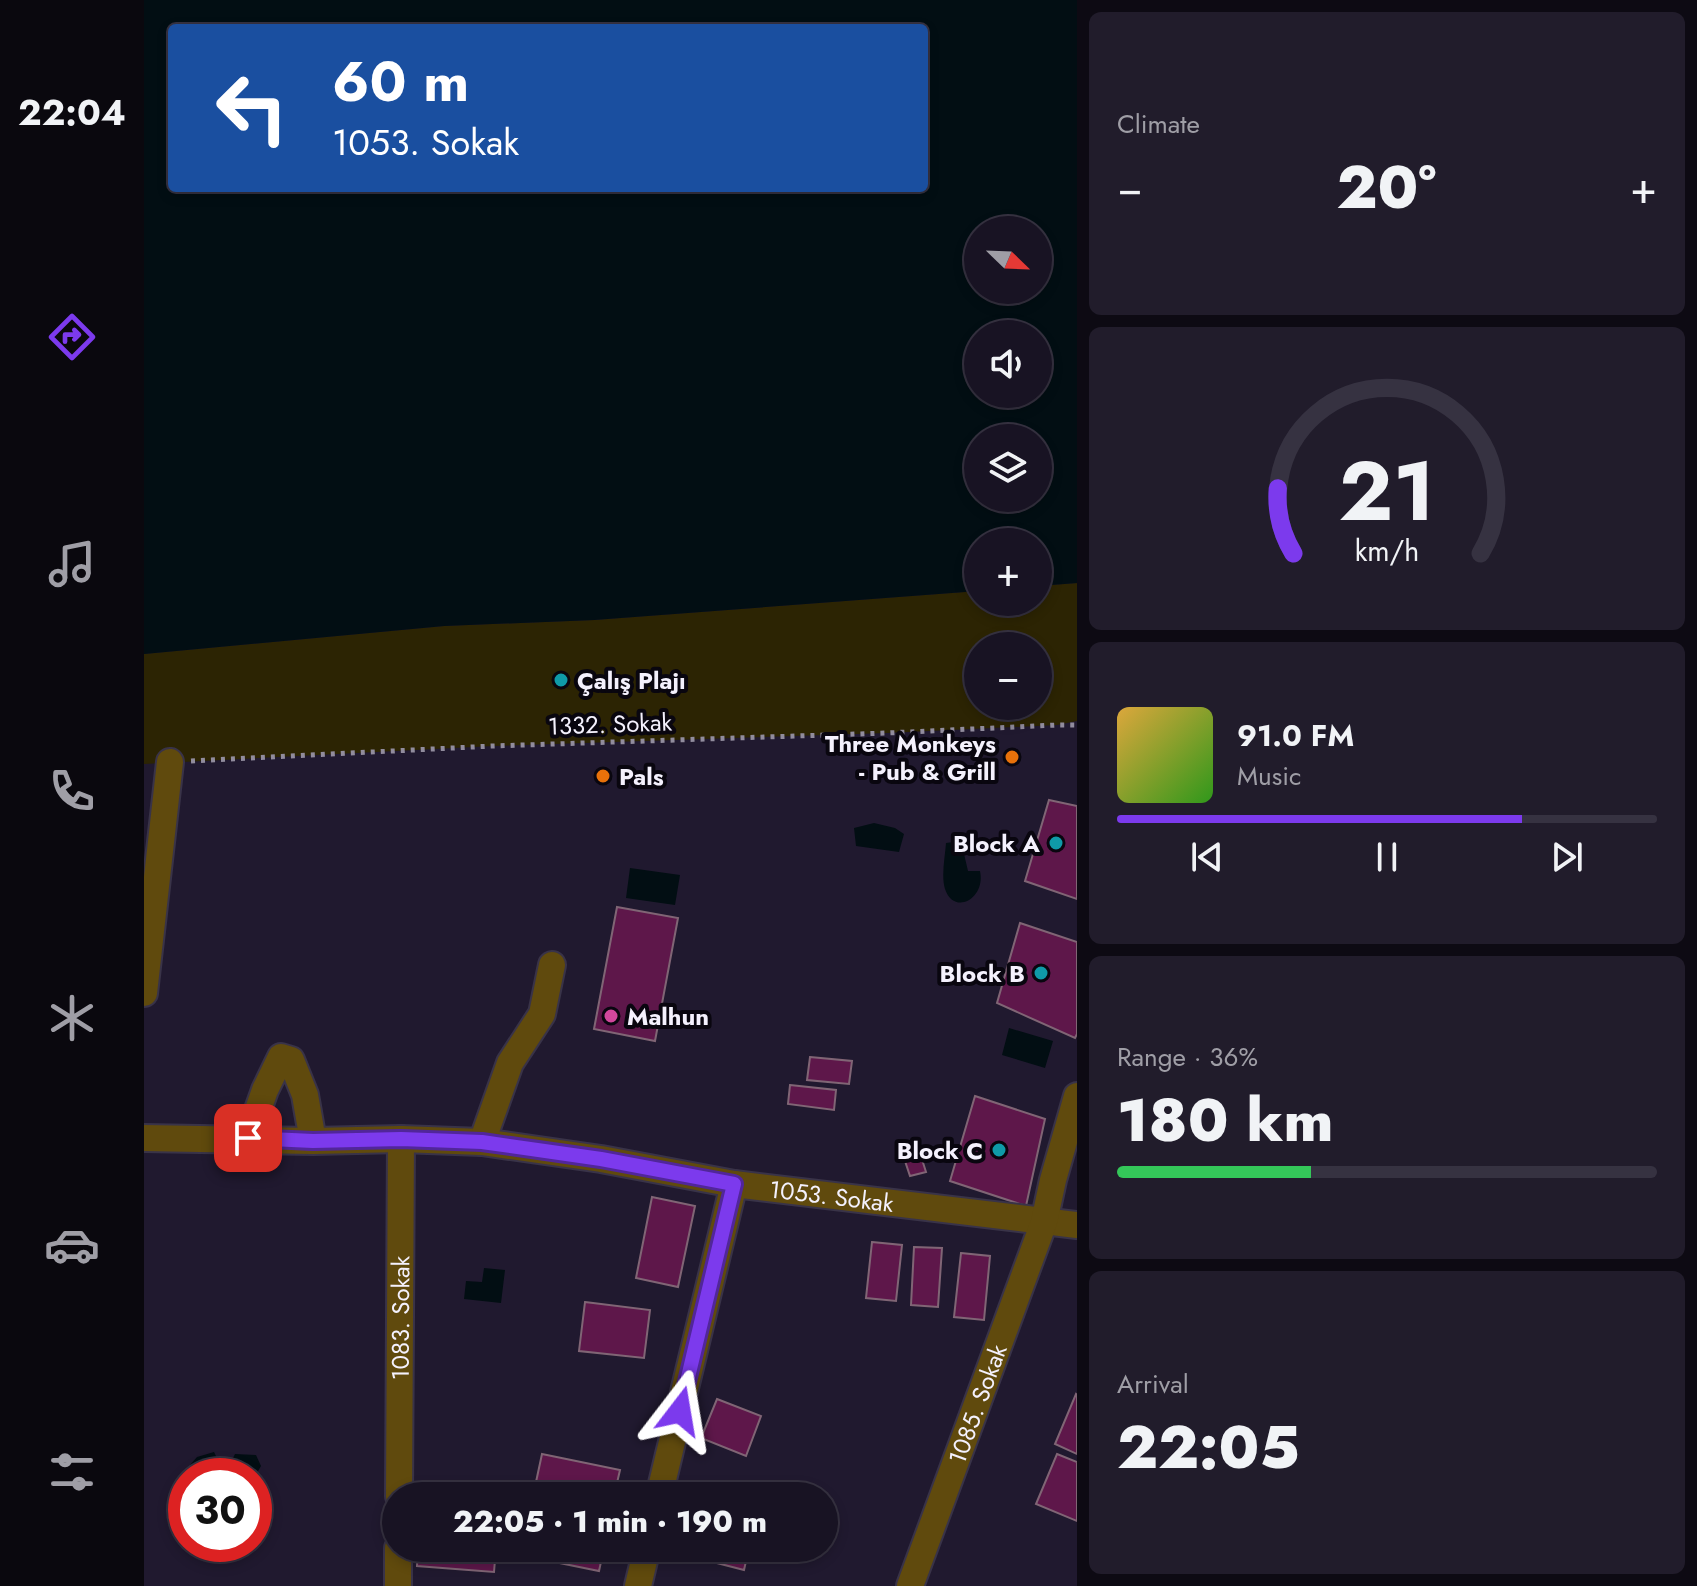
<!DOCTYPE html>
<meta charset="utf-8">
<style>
body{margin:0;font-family:Jost,sans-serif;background:#211c2b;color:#f1f3f6;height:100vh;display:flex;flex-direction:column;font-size:30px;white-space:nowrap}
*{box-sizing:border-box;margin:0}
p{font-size:26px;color:#9f9ea6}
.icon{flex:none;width:44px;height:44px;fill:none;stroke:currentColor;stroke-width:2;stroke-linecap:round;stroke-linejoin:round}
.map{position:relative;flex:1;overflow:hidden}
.drawer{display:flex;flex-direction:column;gap:12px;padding:12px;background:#0d0a13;width:620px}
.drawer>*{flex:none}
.guide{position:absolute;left:24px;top:24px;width:760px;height:168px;border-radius:8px;box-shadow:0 4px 12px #0003,0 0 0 2px #363241;background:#1a4fa0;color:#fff;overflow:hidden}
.needle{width:52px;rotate:113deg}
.tools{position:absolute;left:820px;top:216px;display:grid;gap:16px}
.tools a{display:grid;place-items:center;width:88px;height:88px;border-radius:50%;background:#181323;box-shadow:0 4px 12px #0003,0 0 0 2px #363241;font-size:40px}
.speed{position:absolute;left:24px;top:1458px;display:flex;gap:16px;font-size:40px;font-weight:700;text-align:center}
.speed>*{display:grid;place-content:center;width:104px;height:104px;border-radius:50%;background:#181323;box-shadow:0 4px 12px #0003,0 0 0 2px #363241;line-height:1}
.speed .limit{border:12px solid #d22;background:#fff;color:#111}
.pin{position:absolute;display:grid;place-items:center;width:68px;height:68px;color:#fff;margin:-34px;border-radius:16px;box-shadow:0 4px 12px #0006}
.me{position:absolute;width:88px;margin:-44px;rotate:14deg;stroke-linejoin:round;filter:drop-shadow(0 0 6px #0008)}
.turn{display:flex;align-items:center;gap:28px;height:168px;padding:0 32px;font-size:36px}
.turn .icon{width:104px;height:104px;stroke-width:2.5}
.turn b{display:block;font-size:56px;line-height:68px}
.big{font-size:60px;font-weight:800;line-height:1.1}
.drawer .widget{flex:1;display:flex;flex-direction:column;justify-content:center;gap:12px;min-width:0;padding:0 28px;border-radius:12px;background:#211c2b}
.drawer .dial{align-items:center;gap:0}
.dial svg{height:208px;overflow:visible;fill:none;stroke:#363241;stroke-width:7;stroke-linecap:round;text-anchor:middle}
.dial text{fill:#f1f3f6;stroke:none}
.song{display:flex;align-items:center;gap:24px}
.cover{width:96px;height:96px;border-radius:12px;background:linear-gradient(135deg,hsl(40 70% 55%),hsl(110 70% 35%))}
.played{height:8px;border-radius:4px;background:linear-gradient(90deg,#7c3aed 75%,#363241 75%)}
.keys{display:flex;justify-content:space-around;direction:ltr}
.heat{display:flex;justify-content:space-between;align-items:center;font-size:44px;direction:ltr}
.charge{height:12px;border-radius:6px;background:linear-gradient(90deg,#34c759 36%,#363241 0)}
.trip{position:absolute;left:238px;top:1482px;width:456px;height:80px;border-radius:40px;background:#181323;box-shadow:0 4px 12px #0003,0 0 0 2px #363241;font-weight:800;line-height:80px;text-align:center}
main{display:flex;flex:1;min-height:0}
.tab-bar{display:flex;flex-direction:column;width:144px;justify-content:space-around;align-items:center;background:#0a080e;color:#9f9ea6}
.tab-bar .icon{width:56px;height:56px}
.tab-bar .selected{color:#7c3aed}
.tab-bar b{font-size:36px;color:#f1f3f6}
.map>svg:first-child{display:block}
.sand{fill:#2c2403;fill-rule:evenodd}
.water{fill:#020e13;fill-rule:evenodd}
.building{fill:#5e174a;stroke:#806575;stroke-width:2}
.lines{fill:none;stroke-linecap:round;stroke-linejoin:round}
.street-casing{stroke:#393348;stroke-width:30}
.path{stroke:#918c9d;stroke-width:5;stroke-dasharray:4 6;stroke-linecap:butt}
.street{stroke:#604a0d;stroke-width:26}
.route-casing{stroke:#51269a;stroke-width:20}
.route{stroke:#7c3aed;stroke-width:14}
.culture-dot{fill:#0f9aa8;stroke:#09060f;stroke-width:3}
.food-dot{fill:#e8710a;stroke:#09060f;stroke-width:3}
.hotel-dot{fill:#d1479c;stroke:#09060f;stroke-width:3}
.labels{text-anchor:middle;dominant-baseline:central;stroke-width:8;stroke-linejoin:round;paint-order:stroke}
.poi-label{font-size:24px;font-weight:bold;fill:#f4f1fd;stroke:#09060f;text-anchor:end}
.street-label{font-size:24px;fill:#f4f1fd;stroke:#09060f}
</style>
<main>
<nav class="tab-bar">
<b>22:04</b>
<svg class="icon selected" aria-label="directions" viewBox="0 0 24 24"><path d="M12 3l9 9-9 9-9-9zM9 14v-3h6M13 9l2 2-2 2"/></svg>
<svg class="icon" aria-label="music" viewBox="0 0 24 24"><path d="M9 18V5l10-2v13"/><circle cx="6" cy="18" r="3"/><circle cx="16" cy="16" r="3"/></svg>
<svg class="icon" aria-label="phone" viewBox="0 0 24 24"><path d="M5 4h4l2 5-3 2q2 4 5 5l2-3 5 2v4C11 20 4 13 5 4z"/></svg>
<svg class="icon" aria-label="climate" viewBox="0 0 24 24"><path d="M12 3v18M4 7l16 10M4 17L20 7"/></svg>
<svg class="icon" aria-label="car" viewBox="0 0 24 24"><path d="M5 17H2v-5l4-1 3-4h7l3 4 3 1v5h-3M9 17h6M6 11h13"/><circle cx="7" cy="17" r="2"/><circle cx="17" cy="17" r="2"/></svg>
<svg class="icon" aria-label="filters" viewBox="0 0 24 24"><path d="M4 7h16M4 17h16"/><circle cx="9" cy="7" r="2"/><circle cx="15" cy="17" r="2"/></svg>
</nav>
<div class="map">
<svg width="933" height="1586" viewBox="0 0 933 1586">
<rect width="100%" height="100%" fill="#20192f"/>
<path class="sand" d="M933 583V721L913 725 743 733 349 746 0 764V654L300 626 450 620 834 591V602H894V586ZM834 646H894V706H834Z"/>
<path class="water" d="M0 0H933V583L894 586V542H834V591L450 620 300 626 0 654ZM780 28V188H28V28ZM894 230V290H834V230ZM894 334V394H834V334ZM894 438V498H834V438Z
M730 823 751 828 760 834 755 852 712 846 710 828Z
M817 841 824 871H836C842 899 810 916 801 889 797 876 801 857 802 843Z
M486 868 536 875 531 905 482 898Z
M865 1028 909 1041 901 1068 858 1055Z
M340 1268 361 1270 357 1303 320 1299 322 1281 338 1282Z
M70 1452 76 1464 87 1462 91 1454 112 1455 117 1466 113 1473 108 1476H56L46 1465 53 1457Z"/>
<path class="building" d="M905 800 933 806V899L881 881Z
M473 907 534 918 511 1041 450 1029Z
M876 923 933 942V1034L931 1038 853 1003Z
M666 1057 708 1061 705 1084 663 1080Z
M646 1085 692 1090 690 1110 644 1104Z
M831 1096 901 1119 882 1206 806 1181Z
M775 1150 782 1172 766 1176 759 1155Z
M508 1197 551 1206 534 1287 492 1278Z
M728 1242 758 1245 752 1301 722 1298Z
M770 1247 798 1248 794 1307 767 1305Z
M817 1253 846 1256 840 1320 810 1317Z
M441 1302 506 1310 500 1358 435 1351Z
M932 1394 933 1395V1454L911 1444Z
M573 1399 617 1416 602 1456 557 1438Z
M398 1454 476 1470 470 1496H389Z
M913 1454 933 1462V1521L892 1504Z
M279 1489 355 1496H278Z
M274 1548H352L350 1572 273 1566Z
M378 1548H460L455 1571 376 1555Z
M569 1548H605L600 1570 565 1561Z"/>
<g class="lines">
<defs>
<g id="street">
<path d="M0 993 26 762"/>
<path id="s1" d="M0 1138 169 1141 257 1139 338 1142 457 1159 590 1184 933 1225"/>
<path d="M104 1138 121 1090 137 1057 147 1060 161 1095 169 1141"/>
<path d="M338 1142 366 1063 398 1014 408 965"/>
<path id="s2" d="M255 1496 257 1139"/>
<path d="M515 1496 590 1184"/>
<path d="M254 1586V1548"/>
<path d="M494 1586 503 1548"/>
<path id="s3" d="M766 1586 900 1222 909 1180 933 1096"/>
</g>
</defs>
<use href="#street" class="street-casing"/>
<path class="path" d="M47 761 349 746 743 733 913 725H933"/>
<use href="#street" class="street"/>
</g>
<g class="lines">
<defs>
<path id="route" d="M104 1138 169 1141 257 1139 338 1142 457 1159 590 1184 536 1411"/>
</defs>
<use href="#route" class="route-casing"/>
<use href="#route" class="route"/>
</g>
<g class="culture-dot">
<circle cx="417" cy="680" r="8"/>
<circle cx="912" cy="843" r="8"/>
<circle cx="897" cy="973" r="8"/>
<circle cx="855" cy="1150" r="8"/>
</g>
<g class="food-dot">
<circle cx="868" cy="757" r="8"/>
<circle cx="459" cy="776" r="8"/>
</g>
<circle class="hotel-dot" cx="467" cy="1016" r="8"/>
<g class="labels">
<g class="poi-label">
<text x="433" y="680" text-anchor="start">Çalış Plajı</text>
<text x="852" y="743">Three Monkeys<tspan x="852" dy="28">- Pub &amp; Grill</tspan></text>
<text x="475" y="776" text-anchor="start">Pals</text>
<text x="896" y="843">Block A</text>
<text x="881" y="973">Block B</text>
<text x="483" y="1016" text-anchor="start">Malhun</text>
<text x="839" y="1150">Block C</text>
</g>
<g class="street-label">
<text transform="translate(466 724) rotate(-2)">1332. Sokak</text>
<text stroke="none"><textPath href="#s1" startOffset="692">1053. Sokak</textPath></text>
<text stroke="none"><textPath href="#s2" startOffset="178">1083. Sokak</textPath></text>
<text stroke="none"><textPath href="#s3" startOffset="194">1085. Sokak</textPath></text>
</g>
</g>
</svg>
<div class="tools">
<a><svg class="needle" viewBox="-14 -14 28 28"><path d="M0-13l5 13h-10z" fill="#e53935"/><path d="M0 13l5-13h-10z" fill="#9f9ea6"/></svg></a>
<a><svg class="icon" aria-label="sound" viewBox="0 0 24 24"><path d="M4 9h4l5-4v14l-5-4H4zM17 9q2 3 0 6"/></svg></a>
<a><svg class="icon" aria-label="layers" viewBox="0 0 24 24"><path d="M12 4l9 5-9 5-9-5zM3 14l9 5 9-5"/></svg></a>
<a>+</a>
<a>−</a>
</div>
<div class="speed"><div class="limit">30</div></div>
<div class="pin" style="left:104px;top:1138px;background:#d93025"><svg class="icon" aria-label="arrive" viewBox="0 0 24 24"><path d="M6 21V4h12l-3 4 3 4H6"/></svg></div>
<svg class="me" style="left:536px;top:1411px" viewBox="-20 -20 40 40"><path d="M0-17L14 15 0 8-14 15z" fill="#7c3aed" stroke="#fff" stroke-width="4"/></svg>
<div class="trip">22:05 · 1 min · 190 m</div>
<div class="guide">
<div class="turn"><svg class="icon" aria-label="left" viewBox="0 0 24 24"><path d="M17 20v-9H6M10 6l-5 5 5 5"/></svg><div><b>60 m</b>1053. Sokak</div></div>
</div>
</div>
<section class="drawer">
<div class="widget"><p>Climate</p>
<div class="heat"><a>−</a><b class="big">20°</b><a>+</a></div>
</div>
<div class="widget dial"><svg viewBox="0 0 100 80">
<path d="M14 69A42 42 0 1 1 86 69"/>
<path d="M14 69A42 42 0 0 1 8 44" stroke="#7c3aed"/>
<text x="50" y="56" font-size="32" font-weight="700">21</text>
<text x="50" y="72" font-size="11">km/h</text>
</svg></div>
<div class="widget">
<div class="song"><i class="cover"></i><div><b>91.0 FM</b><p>Music</p></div></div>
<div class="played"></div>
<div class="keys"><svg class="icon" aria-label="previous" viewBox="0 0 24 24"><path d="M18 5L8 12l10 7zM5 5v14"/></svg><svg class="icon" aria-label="pause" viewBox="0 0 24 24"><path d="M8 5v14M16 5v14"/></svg><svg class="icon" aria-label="next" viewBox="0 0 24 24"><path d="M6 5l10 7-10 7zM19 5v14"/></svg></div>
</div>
<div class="widget"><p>Range · 36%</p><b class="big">180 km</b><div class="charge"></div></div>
<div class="widget"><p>Arrival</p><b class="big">22:05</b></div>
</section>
</main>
